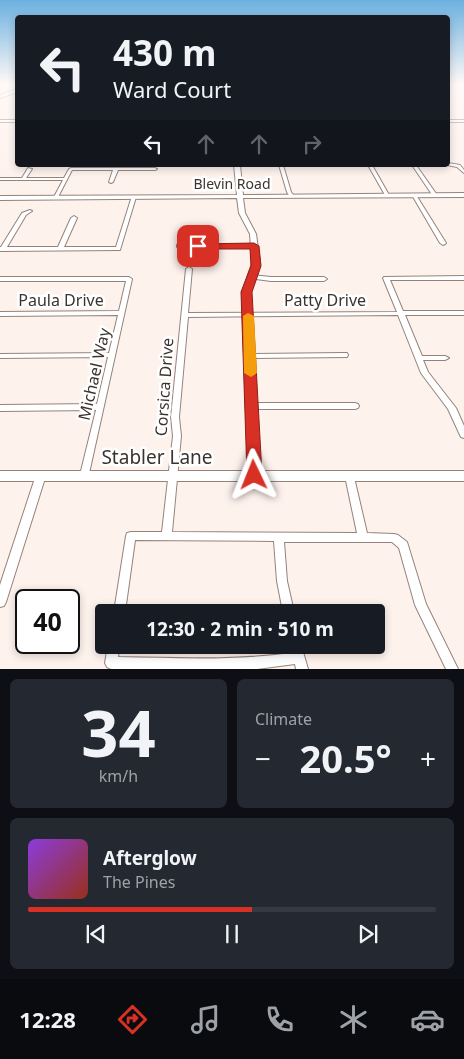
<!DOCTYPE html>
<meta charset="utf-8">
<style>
body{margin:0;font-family:"Noto Sans",sans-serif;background:#242831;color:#f1f3f6;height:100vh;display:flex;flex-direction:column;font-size:19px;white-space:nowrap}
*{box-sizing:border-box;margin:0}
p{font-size:16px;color:#9ea1a6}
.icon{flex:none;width:28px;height:28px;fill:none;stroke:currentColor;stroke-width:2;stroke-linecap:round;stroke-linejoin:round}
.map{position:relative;height:669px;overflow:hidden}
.drawer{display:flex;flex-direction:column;gap:10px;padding:10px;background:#0d0f14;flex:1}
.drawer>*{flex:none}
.guide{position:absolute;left:15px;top:15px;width:435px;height:152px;border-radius:5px;box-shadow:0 2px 8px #0003;background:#171b24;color:#f1f3f6;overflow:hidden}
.speed{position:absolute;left:15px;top:589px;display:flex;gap:10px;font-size:25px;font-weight:700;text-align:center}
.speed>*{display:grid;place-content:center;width:65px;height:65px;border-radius:50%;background:#171b24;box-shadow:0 2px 8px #0003;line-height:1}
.speed .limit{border:2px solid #111;border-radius:8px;background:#fff;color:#111}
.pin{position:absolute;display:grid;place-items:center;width:42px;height:42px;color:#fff;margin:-21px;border-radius:10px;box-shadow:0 2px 8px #0006}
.me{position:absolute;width:55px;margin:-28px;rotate:358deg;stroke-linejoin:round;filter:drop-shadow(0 0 4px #0008)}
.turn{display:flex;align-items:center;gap:18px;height:105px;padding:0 15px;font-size:22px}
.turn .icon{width:65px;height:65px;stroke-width:2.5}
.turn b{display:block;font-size:35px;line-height:42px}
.lanes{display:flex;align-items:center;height:48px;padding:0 15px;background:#0003;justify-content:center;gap:25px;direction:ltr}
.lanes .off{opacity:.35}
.big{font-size:38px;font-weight:700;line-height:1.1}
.drawer .widget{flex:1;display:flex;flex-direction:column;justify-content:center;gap:8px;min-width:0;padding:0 18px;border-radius:8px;background:#242831}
.drawer .dial{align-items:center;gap:0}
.dial b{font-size:65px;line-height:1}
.song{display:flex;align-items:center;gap:15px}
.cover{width:60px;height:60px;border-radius:8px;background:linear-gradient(135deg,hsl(270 70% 55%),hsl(10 70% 35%))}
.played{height:5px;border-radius:2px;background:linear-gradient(90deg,#d93025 55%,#363941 55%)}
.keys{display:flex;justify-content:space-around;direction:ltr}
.heat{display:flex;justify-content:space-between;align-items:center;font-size:28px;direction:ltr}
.drawer .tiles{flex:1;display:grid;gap:10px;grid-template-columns:1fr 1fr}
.widget:last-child{grid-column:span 2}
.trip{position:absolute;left:95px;top:604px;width:290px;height:50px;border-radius:5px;background:#171b24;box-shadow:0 2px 8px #0003;font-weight:700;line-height:50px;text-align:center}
.dock{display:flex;height:80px;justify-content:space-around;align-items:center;background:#090b0e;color:#9ea1a6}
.dock .icon{width:35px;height:35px}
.dock .active{color:#d93025}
.dock b{font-size:22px;color:#f1f3f6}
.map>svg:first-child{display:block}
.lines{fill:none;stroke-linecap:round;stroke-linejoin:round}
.minor-casing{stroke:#94837b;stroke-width:2}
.tertiary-casing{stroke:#94837b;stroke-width:2}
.secondary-casing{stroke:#94837b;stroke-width:2}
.minor{fill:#fff;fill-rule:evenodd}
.tertiary{fill:#fff;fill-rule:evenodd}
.secondary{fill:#fff;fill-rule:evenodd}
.route{fill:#d93025;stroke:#8d1f18}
.slow{fill:#f59e0b}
.labels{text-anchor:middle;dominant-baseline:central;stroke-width:5;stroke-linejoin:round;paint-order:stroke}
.far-street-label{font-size:14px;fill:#3b3330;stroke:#fff}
.street-label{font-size:16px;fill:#3b3330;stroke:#fff}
.near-street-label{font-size:19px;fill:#3b3330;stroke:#fff}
</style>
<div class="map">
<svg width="464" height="669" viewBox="0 0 464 669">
<rect width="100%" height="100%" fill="#fef2ed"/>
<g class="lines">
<defs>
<path id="minor" d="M0 120H18V122H0Z
M448 120H464V122H448Z
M448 163 460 165 464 170V173L457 167 447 165Z
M279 165H283L291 192 294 196V197H290L287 192Z
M368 165H372L389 195V196L385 195Z
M412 165H416L437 195V196H433Z
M28 168 32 169 26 178H64L69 169 71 168H155L157 169 155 170H118L113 182 111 183 109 182 113 170H72L58 197 56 198 54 197 63 180H0V178H22Z
M412 194 416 195 446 243 445 244 443 245 440 243 412 195Z
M132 196 136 197 120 250 0 251V247H1L22 213 30 210 32 211 26 215 7 247H58L71 218 74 216 77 218 64 247H116Z
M179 244H255L258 246 255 248 177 247V245Z
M189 267 192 269 188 313 397 312 383 278 384 277 464 276V280H390L403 311H464V315H405L422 356H445L449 358 445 360H423L428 372 456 408 464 426V438L461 437 460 435 448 409 421 373 398 315 188 317 179 417 181 436 172 532 357 533 345 476 347 473 350 472 353 473 367 533 394 534 398 535 407 542 426 604 458 669H446L415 605 399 548 392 542H284L287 581 294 612H283L277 581 274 541 135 540 125 612H114L126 536 127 533 131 532H162L173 436 171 417 186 269Z
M251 275 271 277H324L327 279 324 281H271L249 278 248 277 249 276Z
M0 277H129L132 279 88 478 85 479 82 478 80 475 96 410 0 411V405L97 404 108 357 0 358V354L109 353 118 315 0 316V312L119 311 126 281H0Z
M344 353H347L348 355 347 357 250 358 246 356 250 354Z
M252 403H355L358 404 359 406 358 408 355 409H252L249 408 248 406 249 404Z
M41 471 44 472 46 475 6 602 4 606 0 607V585L36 475 38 472Z
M108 645H120L118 657C176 658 234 661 291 653L289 645H301L308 669H296L295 664 257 669H111L107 667 105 663Z"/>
<path id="tertiary" d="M234 165H240L243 195 464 193V197L243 198 245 213 256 234 260 263 250 292 260 471H464V481H0V471H248L242 292 252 263 250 234 239 213 237 198 0 200V196L237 195Z"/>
<path id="secondary" d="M16 89 18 92 0 98V95Z"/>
</defs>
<use href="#minor" class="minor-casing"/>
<use href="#tertiary" class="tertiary-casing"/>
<use href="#secondary" class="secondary-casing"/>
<use href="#minor" class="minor"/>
<use href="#tertiary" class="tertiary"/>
<use href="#secondary" class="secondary"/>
</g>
<linearGradient id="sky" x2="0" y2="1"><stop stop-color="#6cb0e0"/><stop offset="0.47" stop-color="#fff9f7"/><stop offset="1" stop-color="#fff9f7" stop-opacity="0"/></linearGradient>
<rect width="464" height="179" fill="url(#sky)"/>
<path class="route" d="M254 243 259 246 261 266 252 292 262 475 260 479 254 481 249 479 247 475 241 292 251 266 250 249H198L193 246 198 244Z"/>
<path class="slow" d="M248 313 254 316 257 373 251 377 244 373 243 316Z"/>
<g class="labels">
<g class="far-street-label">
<text x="232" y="183">Blevin Road</text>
</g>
<g class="street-label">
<text x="61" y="300">Paula Drive</text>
<text x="325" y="300">Patty Drive</text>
<text transform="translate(94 374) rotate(-77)">Michael Way</text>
<text transform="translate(164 387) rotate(-86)">Corsica Drive</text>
</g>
<g class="near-street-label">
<text x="157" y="457">Stabler Lane</text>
</g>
</g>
</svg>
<div class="speed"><div class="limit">40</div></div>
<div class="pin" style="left:198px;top:246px;background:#d93025"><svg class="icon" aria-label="arrive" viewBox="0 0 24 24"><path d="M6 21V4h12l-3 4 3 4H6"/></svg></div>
<svg class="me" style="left:254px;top:475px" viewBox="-20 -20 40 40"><path d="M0-17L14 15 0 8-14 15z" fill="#d93025" stroke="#fff" stroke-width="4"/></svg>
<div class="trip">12:30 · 2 min · 510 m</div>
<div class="guide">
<div class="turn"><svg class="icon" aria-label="left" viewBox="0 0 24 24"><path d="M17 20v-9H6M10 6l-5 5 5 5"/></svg><div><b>430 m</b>Ward Court</div></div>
<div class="lanes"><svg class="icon" aria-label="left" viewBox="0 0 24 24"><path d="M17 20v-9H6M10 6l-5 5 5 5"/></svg><svg class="icon off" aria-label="ahead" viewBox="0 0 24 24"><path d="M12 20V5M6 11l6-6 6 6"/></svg><svg class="icon off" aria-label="ahead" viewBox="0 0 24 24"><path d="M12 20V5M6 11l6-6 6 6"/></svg><svg class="icon off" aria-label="right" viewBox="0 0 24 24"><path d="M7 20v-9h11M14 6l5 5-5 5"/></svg></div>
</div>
</div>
<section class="drawer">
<div class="tiles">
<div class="widget dial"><b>34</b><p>km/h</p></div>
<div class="widget"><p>Climate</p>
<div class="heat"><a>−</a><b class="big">20.5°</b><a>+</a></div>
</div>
<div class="widget">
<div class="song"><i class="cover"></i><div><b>Afterglow</b><p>The Pines</p></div></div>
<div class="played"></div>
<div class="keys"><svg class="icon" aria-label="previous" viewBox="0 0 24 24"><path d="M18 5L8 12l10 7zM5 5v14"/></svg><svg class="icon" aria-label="pause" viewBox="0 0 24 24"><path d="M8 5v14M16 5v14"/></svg><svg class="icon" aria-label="next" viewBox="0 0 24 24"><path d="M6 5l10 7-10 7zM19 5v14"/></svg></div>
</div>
</div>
</section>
<nav class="dock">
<b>12:28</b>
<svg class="icon active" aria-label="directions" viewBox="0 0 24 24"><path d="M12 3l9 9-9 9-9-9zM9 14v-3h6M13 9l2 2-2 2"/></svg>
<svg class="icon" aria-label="music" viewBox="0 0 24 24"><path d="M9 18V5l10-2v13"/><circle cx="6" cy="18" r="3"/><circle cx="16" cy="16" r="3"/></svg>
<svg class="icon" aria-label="phone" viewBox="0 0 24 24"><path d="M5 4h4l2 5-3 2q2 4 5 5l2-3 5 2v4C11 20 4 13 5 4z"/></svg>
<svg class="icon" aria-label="climate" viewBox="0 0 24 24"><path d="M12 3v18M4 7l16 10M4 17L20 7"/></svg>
<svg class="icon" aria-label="car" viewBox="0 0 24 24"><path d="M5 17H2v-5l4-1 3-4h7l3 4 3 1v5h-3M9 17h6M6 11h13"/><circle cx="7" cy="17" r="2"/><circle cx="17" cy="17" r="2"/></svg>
</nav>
